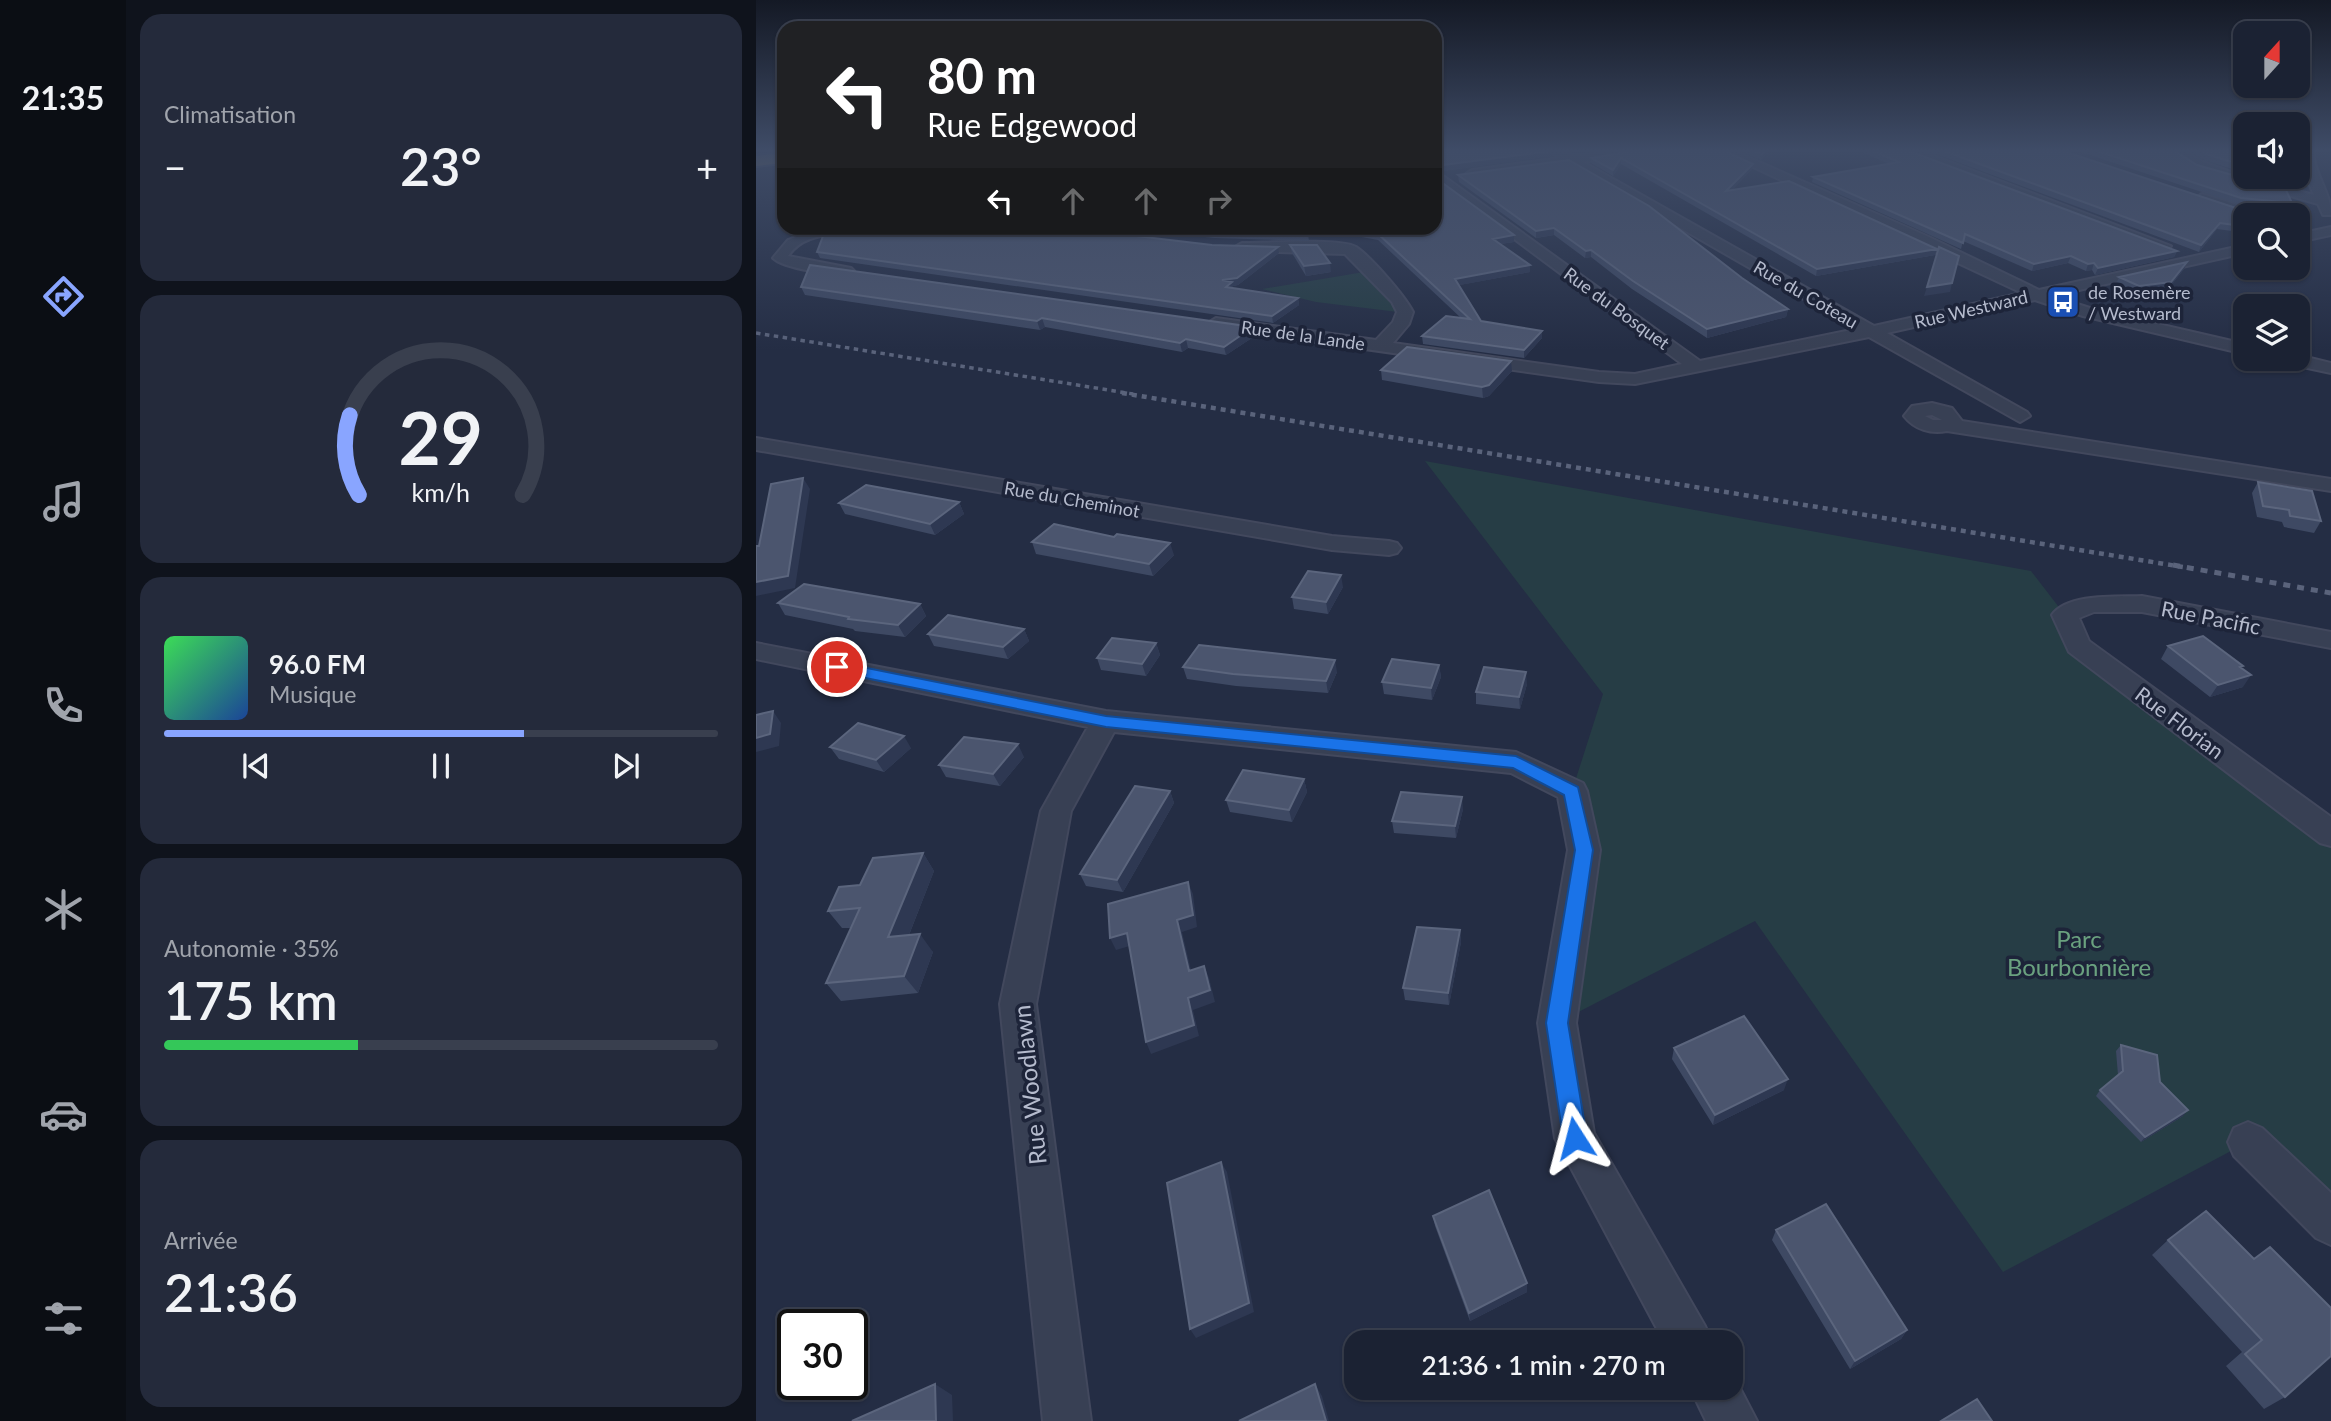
<!DOCTYPE html>
<html lang="fr">
<meta charset="utf-8">
<style>
body{margin:0;font-family:Lato,sans-serif;background:#242a3b;color:#f1f3f6;height:100vh;display:flex;flex-direction:column;font-size:26px;white-space:nowrap}
*{box-sizing:border-box;margin:0}
p{font-size:23px;color:#a0a4ac}
.icon{flex:none;width:38px;height:38px;fill:none;stroke:currentColor;stroke-width:2;stroke-linecap:round;stroke-linejoin:round}
.map{position:relative;flex:1;overflow:hidden}
.details{display:flex;flex-direction:column;gap:14px;padding:14px;background:#0f131c;width:630px}
.details>*{flex:none}
.banner{position:absolute;left:21px;top:21px;width:665px;height:214px;border-radius:21px;box-shadow:0 2px 5px #0004,0 0 0 2px #393f4e;background:#202124;color:#fff;overflow:hidden}
.needle{width:46px;rotate:21deg}
.tools{position:absolute;left:1477px;top:21px;display:grid;gap:14px}
.tools a{display:grid;place-items:center;width:77px;height:77px;border-radius:14px;background:#1b2233;box-shadow:0 2px 5px #0004,0 0 0 2px #393f4e;font-size:35px}
.speed{position:absolute;left:21px;top:1309px;display:flex;gap:14px;font-size:35px;font-weight:700;text-align:center}
.speed>*{display:grid;place-content:center;width:91px;height:91px;border-radius:50%;background:#1b2233;box-shadow:0 2px 5px #0004,0 0 0 2px #393f4e;line-height:1}
.speed .limit{border:4px solid #111;border-radius:10px;background:#fff;color:#111}
.pin{position:absolute;display:grid;place-items:center;width:60px;height:60px;color:#fff;margin:-30px;border:4px solid #fff;border-radius:50%;box-shadow:0 2px 7px #0007}
.me{position:absolute;width:77px;margin:-38px;rotate:351deg;stroke-linejoin:round;filter:drop-shadow(0 0 5px #0008)}
.turn{display:flex;align-items:center;gap:24px;height:147px;padding:0 35px;font-size:32px}
.turn .icon{width:91px;height:91px;stroke-width:2.5}
.turn b{display:block;font-size:49px;line-height:60px}
.lanes{display:flex;align-items:center;height:66px;padding:0 35px;background:#0003;justify-content:center;gap:35px;direction:ltr}
.lanes .off{opacity:.35}
.big{font-size:52px;font-weight:600;line-height:1.1}
.details .card{flex:1;display:flex;flex-direction:column;justify-content:center;gap:10px;min-width:0;padding:0 24px;border-radius:21px;background:#242a3b}
.details .dial{align-items:center;gap:0}
.dial svg{height:182px;overflow:visible;fill:none;stroke:#393f4e;stroke-width:7;stroke-linecap:round;text-anchor:middle}
.dial text{fill:#f1f3f6;stroke:none}
.song{display:flex;align-items:center;gap:21px}
.cover{width:84px;height:84px;border-radius:10px;background:linear-gradient(135deg,hsl(130 70% 55%),hsl(220 70% 35%))}
.played{height:7px;border-radius:4px;background:linear-gradient(90deg,#89a5ff 65%,#393f4e 65%)}
.keys{display:flex;justify-content:space-around;direction:ltr}
.heat{display:flex;justify-content:space-between;align-items:center;font-size:38px;direction:ltr}
.charge{height:10px;border-radius:5px;background:linear-gradient(90deg,#34c759 35%,#393f4e 0)}
.trip{position:absolute;left:588px;top:1330px;width:399px;height:70px;border-radius:21px;background:#1b2233;box-shadow:0 2px 5px #0004,0 0 0 2px #393f4e;font-weight:600;line-height:70px;text-align:center}
main{display:flex;flex:1;min-height:0}
.tab-bar{display:flex;flex-direction:column;width:126px;justify-content:space-around;align-items:center;background:#0b0e14;color:#a0a4ac}
.tab-bar .icon{width:49px;height:49px}
.tab-bar .current{color:#89a5ff}
.tab-bar b{font-size:32px;color:#f1f3f6}
.map>svg:first-child{display:block}
.green{fill:#263d45}
.lines{fill:none;stroke-linecap:round;stroke-linejoin:round}
.street-casing{stroke:#42485d;stroke-width:4}
.highway-casing{stroke:#40475b;stroke-width:4}
.street{fill:#384054;fill-rule:evenodd}
.highway{fill:#7a7154;fill-rule:evenodd}
.rail-far2{stroke:#5a637b;stroke-width:3.5;stroke-dasharray:4.5 4.5;stroke-linecap:butt}
.rail-far1{stroke:#5a637b;stroke-width:4.5;stroke-dasharray:5 5;stroke-linecap:butt}
.rail{stroke:#5a637b;stroke-width:5;stroke-dasharray:7 7;stroke-linecap:butt}
.wall{fill:#3e4963}
.shaded-wall{fill:#2e3852}
.building{fill:#4b556e;stroke:#5b657d;stroke-width:2}
.route{fill:#1a73e8;stroke:#114b97;stroke-width:2}
.labels{text-anchor:middle;dominant-baseline:central;stroke-width:7;stroke-linejoin:round;paint-order:stroke}
.far-poi-label{font-size:18px;fill:#b5bbcd;stroke:#1d2439;text-anchor:start}
.far-street-label{font-size:18px;fill:#b5bbcd;stroke:#1d2439}
.street-label{font-size:21px;fill:#b5bbcd;stroke:#1d2439}
.near-park-label{font-size:24px;fill:#6aa17f;stroke:#1d2439}
.near-street-label{font-size:24px;fill:#b5bbcd;stroke:#1d2439}
</style>
<main>
<nav class="tab-bar">
<b>21:35</b>
<svg class="icon current" aria-label="directions" viewBox="0 0 24 24"><path d="M12 3l9 9-9 9-9-9zM9 14v-3h6M13 9l2 2-2 2"/></svg>
<svg class="icon" aria-label="music" viewBox="0 0 24 24"><path d="M9 18V5l10-2v13"/><circle cx="6" cy="18" r="3"/><circle cx="16" cy="16" r="3"/></svg>
<svg class="icon" aria-label="phone" viewBox="0 0 24 24"><path d="M5 4h4l2 5-3 2q2 4 5 5l2-3 5 2v4C11 20 4 13 5 4z"/></svg>
<svg class="icon" aria-label="climate" viewBox="0 0 24 24"><path d="M12 3v18M4 7l16 10M4 17L20 7"/></svg>
<svg class="icon" aria-label="car" viewBox="0 0 24 24"><path d="M5 17H2v-5l4-1 3-4h7l3 4 3 1v5h-3M9 17h6M6 11h13"/><circle cx="7" cy="17" r="2"/><circle cx="17" cy="17" r="2"/></svg>
<svg class="icon" aria-label="filters" viewBox="0 0 24 24"><path d="M4 7h16M4 17h16"/><circle cx="9" cy="7" r="2"/><circle cx="15" cy="17" r="2"/></svg>
</nav>
<section class="details">
<div class="card"><p>Climatisation</p>
<div class="heat"><a>−</a><b class="big">23°</b><a>+</a></div>
</div>
<div class="card dial"><svg viewBox="0 0 100 80">
<path d="M14 69A42 42 0 1 1 86 69"/>
<path d="M14 69A42 42 0 0 1 10 34" stroke="#89a5ff"/>
<text x="50" y="56" font-size="32" font-weight="700">29</text>
<text x="50" y="72" font-size="11">km/h</text>
</svg></div>
<div class="card">
<div class="song"><i class="cover"></i><div><b>96.0 FM</b><p>Musique</p></div></div>
<div class="played"></div>
<div class="keys"><svg class="icon" aria-label="previous" viewBox="0 0 24 24"><path d="M18 5L8 12l10 7zM5 5v14"/></svg><svg class="icon" aria-label="pause" viewBox="0 0 24 24"><path d="M8 5v14M16 5v14"/></svg><svg class="icon" aria-label="next" viewBox="0 0 24 24"><path d="M6 5l10 7-10 7zM19 5v14"/></svg></div>
</div>
<div class="card"><p>Autonomie · 35%</p><b class="big">175 km</b><div class="charge"></div></div>
<div class="card"><p>Arrivée</p><b class="big">21:36</b></div>
</section>
<div class="map">
<svg width="1575" height="1421" viewBox="0 0 1575 1421">
<rect width="100%" height="100%" fill="#242d44"/>
<path class="green" d="M608 272 638 304 642 312 560 302 506 289Z
M669 461 1275 571 1309 615 1322 646 1575 833V1223L1492 1142 1247 1272 999 921 801 1023 816 791 847 694Z"/>
<g class="lines">
<defs>
<path id="street" d="M794 151C804 150 812 156 821 155 841 155 862 151 883 151L877 154 827 162 1118 326 1266 293 963 151H978L1173 237 1283 290 1489 245V253L1296 296 1337 309 1489 344V354L1327 316 1279 300 1131 333 1271 412 1274 416 1264 422 1113 337 879 384 843 382 460 328 452 323 460 318 620 340 637 322 641 312 636 302 589 254 486 251 479 247 486 243C508 243 584 238 600 247 615 257 649 296 657 312L653 324 637 343 843 372 879 374 926 364 679 180V170L944 361 1100 329 813 164 716 178 710 174 716 170 804 158Z
M1149 151H1165L1415 246 1413 249H1403Z
M1414 151H1428L1447 162 1489 177 1558 195 1545 165V151H1557C1558 174 1575 192 1575 215H1567L1562 204 1439 168Z
M1446 194 1505 212 1507 215 1489 216 1441 201 1440 198Z
M1575 227V235L1542 242V234Z
M63 228H100L98 231C73 236 48 233 32 256L95 268 98 271 95 274C81 277 27 268 17 258L32 240Z
M309 228C326 227 366 225 379 236L372 240 316 232Z
M1542 355 1575 363V373L1528 363 1525 359H1542Z
M1176 403 1196 408 1206 421 1575 479V491L1191 431C1175 434 1159 430 1148 416L1156 406ZM1176 415 1186 420H1177L1169 416Z
M0 438 576 536 633 541 641 543 645 548 641 553 633 555 576 550 0 450Z
M1386 596 1575 632V648L1386 612H1338L1323 618 1333 641 1575 817V846L1564 843 1313 652 1296 615C1311 593 1362 597 1386 596Z
M0 643 350 711 760 752 827 783 831 791 844 850 820 1023 838 1133 949 1326 956 1342H908L799 1138 782 1023 812 850 802 797 755 773 358 732 315 811 280 1004 335 1421H287L244 1004 285 811 332 727 0 659Z
M1492 1122 1506 1128 1575 1193V1245L1560 1238 1478 1156 1472 1142 1478 1128Z
M975 1371 1001 1421H950L934 1388H975Z"/>
<path id="highway" d="M28 153V163L0 166V156Z"/>
</defs>
<use href="#street" class="street-casing"/>
<use href="#highway" class="highway-casing"/>
<use href="#street" class="street"/>
<use href="#highway" class="highway"/>
<path class="rail-far2" d="M0 333 377 394"/>
<path class="rail-far1" d="M366 393 1427 567"/>
<path class="rail" d="M1417 565 1575 593"/>
</g>
<path class="wall" d="M679 151H797L796 156 687 171 679 168Z
M984 151H1014L1005 160Z
M1103 151H1153L1421 251 1418 257 1339 275 1336 270 1330 271 1312 263 1276 271 1207 241 1205 249 1056 182 1057 177 1133 164Z
M1172 151H1307L1486 226 1483 232 1461 229 1443 252Z
M1322 151H1419L1441 165 1536 203 1533 209 1482 204Z
M1433 151H1489V173L1448 160Z
M835 158 997 164 996 169 976 190 1179 255 1060 276 865 164 857 176 835 163Z
M702 175 986 278 1032 309 1030 317 951 338 876 289 835 257 829 258 798 235 780 238 703 182Z
M1502 177H1523L1520 182Z
M365 228H548L552 234 553 241 458 238Z
M556 228H679L758 242 744 244 774 272 703 285 725 321 786 338 768 358 667 344 666 336 705 318 622 240Z
M534 245 575 272 550 276 536 253Z
M61 252 523 253 482 285 477 286V288L542 298 543 305 517 323 64 258Z
M1431 262 1428 269 1412 289 1380 293 1360 284 1363 277Z
M45 287 499 336 470 355 432 348 426 352 289 327 284 330 49 295Z
M625 370 756 371 733 396 727 398 626 380Z
M1502 482 1565 521 1558 533 1528 527 1526 522 1501 517 1496 493Z
M203 502 208 514 179 535 89 514 83 503Z
M276 542 418 555 397 576 280 554Z
M587 587 572 614 538 609 536 597Z
M22 603 164 604 170 616 149 637 99 631 97 629 29 615Z
M268 629 273 641 252 659 178 646 172 634Z
M400 643 404 655 390 676 345 670 341 658Z
M1412 646 1487 666 1486 668 1487 687 1454 697 1405 659Z
M683 665 685 677 676 700 628 694 626 682Z
M427 667 581 672 572 693 480 686 431 679Z
M771 684 764 709 720 704V692Z
M74 747 155 748 128 772 83 759Z
M268 757 244 786 190 777 183 765Z
M548 779 551 792 536 822 474 812 470 800Z
M414 791 418 803 367 892 330 886 324 874Z
M707 809 700 838 638 833 636 821Z
M167 853 178 871 153 935 177 952 162 993 85 1001 70 983 95 928H86L72 911 104 885Z
M704 930 705 942 693 1005 649 1000 647 988Z
M1365 1045 1427 1116 1385 1142 1340 1096 1344 1090 1362 1075 1360 1051Z
M918 1048 1028 1090 957 1125 916 1059Z
M677 1216 771 1292 714 1321 679 1226Z
M1020 1230 1151 1330 1145 1339 1094 1369 1016 1240Z
M1412 1240 1498 1259 1529 1397 1508 1409 1470 1366 1486 1352 1396 1255Z"/>
<path class="shaded-wall" d="M797 151 796 156 687 171V165Z
M818 151H847L818 152Z
M1010 151H1014L1005 160 1006 154Z
M865 158V164L857 176V170Z
M997 164 996 169 969 197 970 191Z
M1464 223 1461 229 1443 252 1445 245Z
M798 228V235L780 238V231Z
M758 235V242L737 245V239Z
M522 247 523 253 482 285 477 286V289L468 287 466 280Z
M1181 249 1179 255 1060 276 1061 269Z
M835 250V257L829 258 830 251Z
M1421 251 1418 257 1339 275 1342 268Z
M1315 256 1312 263 1276 271 1278 264Z
M1431 262 1428 269 1412 289 1380 293 1383 286Z
M574 263 575 272 550 276 548 266Z
M1338 263 1336 270 1330 271 1332 264Z
M774 265V272L699 286V279Z
M1196 283 1194 292 1168 296 1171 287Z
M542 298 543 305 517 323 516 316Z
M1032 309 1030 317 951 338V329Z
M286 318 289 327 284 330 281 321Z
M497 327 499 336 470 355 468 347Z
M786 331V338L768 358V350Z
M430 339 432 348 426 352 424 343Z
M755 361 756 371 733 396 727 398 726 387Z
M47 478 54 489 39 588 0 596V582Z
M203 502 208 514 179 535 174 524Z
M414 543 418 555 397 576 393 564Z
M585 575 587 587 572 614 570 602Z
M164 604 170 616 149 637 142 625Z
M268 629 273 641 252 659 247 647Z
M400 643 404 655 390 676 386 664Z
M579 660 581 672 572 693 570 681Z
M683 665 685 677 676 700 675 688Z
M770 672 771 684 764 709 763 697Z
M1495 675 1487 687 1454 697 1462 685Z
M17 711 25 723 23 746 0 752V738Z
M148 736 155 748 128 772 120 760Z
M262 744 268 757 244 786 237 774Z
M548 779 551 792 536 822 533 810Z
M414 791 418 803 367 892 361 880Z
M706 797 707 809 700 838 699 826Z
M167 853 178 871 145 955 132 937Z
M432 882 437 894 441 927 426 932 438 983 433 971 421 920Z
M704 930 705 942 693 1005 692 993Z
M371 933 377 945 360 950 354 938Z
M164 934 177 952 162 993 148 976Z
M448 966 453 978 459 1002 437 1010 443 1036 395 1054 390 1042 432 998Z
M1032 1079 1028 1090 957 1125 959 1115Z
M1432 1110 1427 1116 1385 1142 1389 1137Z
M465 1162 471 1172 498 1312 440 1338 434 1329Z
M771 1283V1292L714 1321 713 1313Z
M1151 1330 1145 1339 1094 1369 1099 1361Z
M179 1384 196 1395 197 1421H180Z
M559 1384 566 1396 573 1421H570Z"/>
<path class="building" d="M679 151H796L687 165 679 162Z
M878 151H969L997 164 970 191 1033 181 1181 249 1061 269 865 158 857 170 835 158Z
M997 151H1010L1006 154Z
M1117 151H1153L1421 251 1342 268 1338 263 1332 264 1315 256 1278 264 1209 234 1207 243 1057 177 1143 162Z
M1188 151H1307L1483 209 1486 226 1464 223 1445 245Z
M1341 151H1419L1441 165 1530 190 1536 203 1485 198Z
M1445 151H1489V166L1450 154Z
M813 160 893 206 986 278 1032 309 951 329 877 281 835 250 830 251 798 228 780 231 702 175Z
M679 179H681L758 235 737 239 774 265 699 279 725 321 786 331 768 350 666 336 690 316 714 319 621 233 590 228H679Z
M93 228H313L456 245 522 247 481 278 466 280 476 282 470 287 542 298 516 316 61 252 69 231Z
M419 228H548L552 234 457 232Z
M534 245H561L574 263 548 266Z
M1183 247 1203 256 1196 283 1171 287Z
M1431 262 1415 282 1383 286 1363 277Z
M54 265 497 327 468 347 430 339 424 343 286 318 281 321 45 287Z
M651 347 755 361 733 385 726 387 625 370Z
M47 478 32 576 0 582V546H3L15 484Z
M1502 482 1556 491 1565 521 1534 516 1533 510 1507 506Z
M110 485 203 502 174 524 83 503Z
M298 524 358 537 361 534 414 543 393 564 276 542Z
M552 571 585 575 570 602 536 597Z
M48 584 164 604 142 625 92 619 93 617 22 603Z
M192 615 268 629 247 647 172 634Z
M1447 636 1487 666 1484 667 1495 675 1462 685 1412 646Z
M356 638 400 643 386 664 341 658Z
M443 645 579 660 570 681 477 674 427 667Z
M636 659 683 665 675 688 626 682Z
M728 667 770 672 763 697 720 692Z
M17 711 14 734 0 738V715Z
M102 723 148 736 120 760 74 747Z
M208 737 262 744 237 774 183 765Z
M487 770 548 779 533 810 470 800Z
M379 786 414 791 361 880 324 874Z
M645 792 706 797 699 826 636 821Z
M167 853 132 937 164 934 148 976 70 983 104 908 72 911 83 887 104 885 117 858Z
M432 882 437 915 421 920 433 971 448 966 454 990 432 998 438 1025 390 1042 371 933 354 938 352 904Z
M661 927 704 930 692 993 647 988Z
M988 1016 1032 1079 959 1115 918 1048Z
M1365 1045 1401 1055 1404 1082 1432 1110 1389 1137 1344 1090 1367 1071Z
M465 1162 493 1303 434 1329 411 1183Z
M733 1190 771 1283 713 1313 677 1216Z
M1070 1204 1151 1330 1099 1361 1020 1230Z
M1450 1211 1498 1259 1514 1247 1575 1308V1356L1529 1397 1489 1354 1506 1340 1412 1240Z
M179 1384 180 1421H96Z
M559 1384 570 1421H483Z
M1221 1399 1236 1421H1185Z"/>
<linearGradient id="sky" x2="0" y2="1"><stop stop-color="#141925"/><stop offset="0.43" stop-color="#3f4c67"/><stop offset="1" stop-color="#3f4c67" stop-opacity="0"/></linearGradient>
<rect width="1575" height="350" fill="url(#sky)"/>
<path class="route" d="M81 662 350 716 760 756 822 787 837 850 812 1023 831 1138 827 1146 819 1150 811 1146 807 1138 790 1023 819 850 808 795 757 768 350 727 75 671 73 667Z"/>
<defs>
<symbol id="bus-square" viewBox="-11 -11 22 22"><rect x="-9" y="-9" width="18" height="18" rx="4" fill="#1a4fb4" stroke="#1d2439"/><path d="M-5-6H5V4H4V6H2V4H-2V6H-4V4H-5ZM-3.5-4V0h7V-4ZM-3.5 1.2v1.5H-2V1.2ZM2 1.2v1.5H3.5V1.2Z" fill="#fff"/></symbol>
</defs>
<g fill-rule="evenodd">
<use href="#bus-square" x="1288" y="283" width="38" height="38"/>
</g>
<g class="labels">
<g class="far-poi-label">
<text x="1332" y="292">de Rosemère<tspan x="1332" dy="21">/ Westward</tspan></text>
</g>
<g class="far-street-label">
<text transform="translate(1050 294) rotate(30)">Rue du Coteau</text>
<text transform="translate(861 308) rotate(36)">Rue du Bosquet</text>
<text transform="translate(1215 309) rotate(-13)">Rue Westward</text>
<text transform="translate(547 335) rotate(8)">Rue de la Lande</text>
<text transform="translate(316 499) rotate(10)">Rue du Cheminot</text>
</g>
<g class="street-label">
<text transform="translate(1455 617) rotate(11)">Rue Pacific</text>
<text transform="translate(1424 722) rotate(37)">Rue Florian</text>
</g>
<g class="near-park-label">
<text x="1323" y="938">Parc<tspan x="1323" dy="28">Bourbonnière</tspan></text>
</g>
<g class="near-street-label">
<text transform="translate(273 1085) rotate(-96)">Rue Woodlawn</text>
</g>
</g>
</svg>
<div class="tools">
<a><svg class="needle" viewBox="-14 -14 28 28"><path d="M0-13l5 13h-10z" fill="#e53935"/><path d="M0 13l5-13h-10z" fill="#a0a4ac"/></svg></a>
<a><svg class="icon" aria-label="sound" viewBox="0 0 24 24"><path d="M4 9h4l5-4v14l-5-4H4zM17 9q2 3 0 6"/></svg></a>
<a><svg class="icon" aria-label="search" viewBox="0 0 24 24"><circle cx="10" cy="10" r="6"/><path d="M15 15l6 6"/></svg></a>
<a><svg class="icon" aria-label="layers" viewBox="0 0 24 24"><path d="M12 4l9 5-9 5-9-5zM3 14l9 5 9-5"/></svg></a>
</div>
<div class="speed"><div class="limit">30</div></div>
<div class="pin" style="left:81px;top:667px;background:#d93025"><svg class="icon" aria-label="arrive" viewBox="0 0 24 24"><path d="M6 21V4h12l-3 4 3 4H6"/></svg></div>
<svg class="me" style="left:819px;top:1138px" viewBox="-20 -20 40 40"><path d="M0-17L14 15 0 8-14 15z" fill="#1a73e8" stroke="#fff" stroke-width="4"/></svg>
<div class="trip">21:36 · 1 min · 270 m</div>
<div class="banner">
<div class="turn"><svg class="icon" aria-label="left" viewBox="0 0 24 24"><path d="M17 20v-9H6M10 6l-5 5 5 5"/></svg><div><b>80 m</b>Rue Edgewood</div></div>
<div class="lanes"><svg class="icon" aria-label="left" viewBox="0 0 24 24"><path d="M17 20v-9H6M10 6l-5 5 5 5"/></svg><svg class="icon off" aria-label="ahead" viewBox="0 0 24 24"><path d="M12 20V5M6 11l6-6 6 6"/></svg><svg class="icon off" aria-label="ahead" viewBox="0 0 24 24"><path d="M12 20V5M6 11l6-6 6 6"/></svg><svg class="icon off" aria-label="right" viewBox="0 0 24 24"><path d="M7 20v-9h11M14 6l5 5-5 5"/></svg></div>
</div>
</div>
</main>
